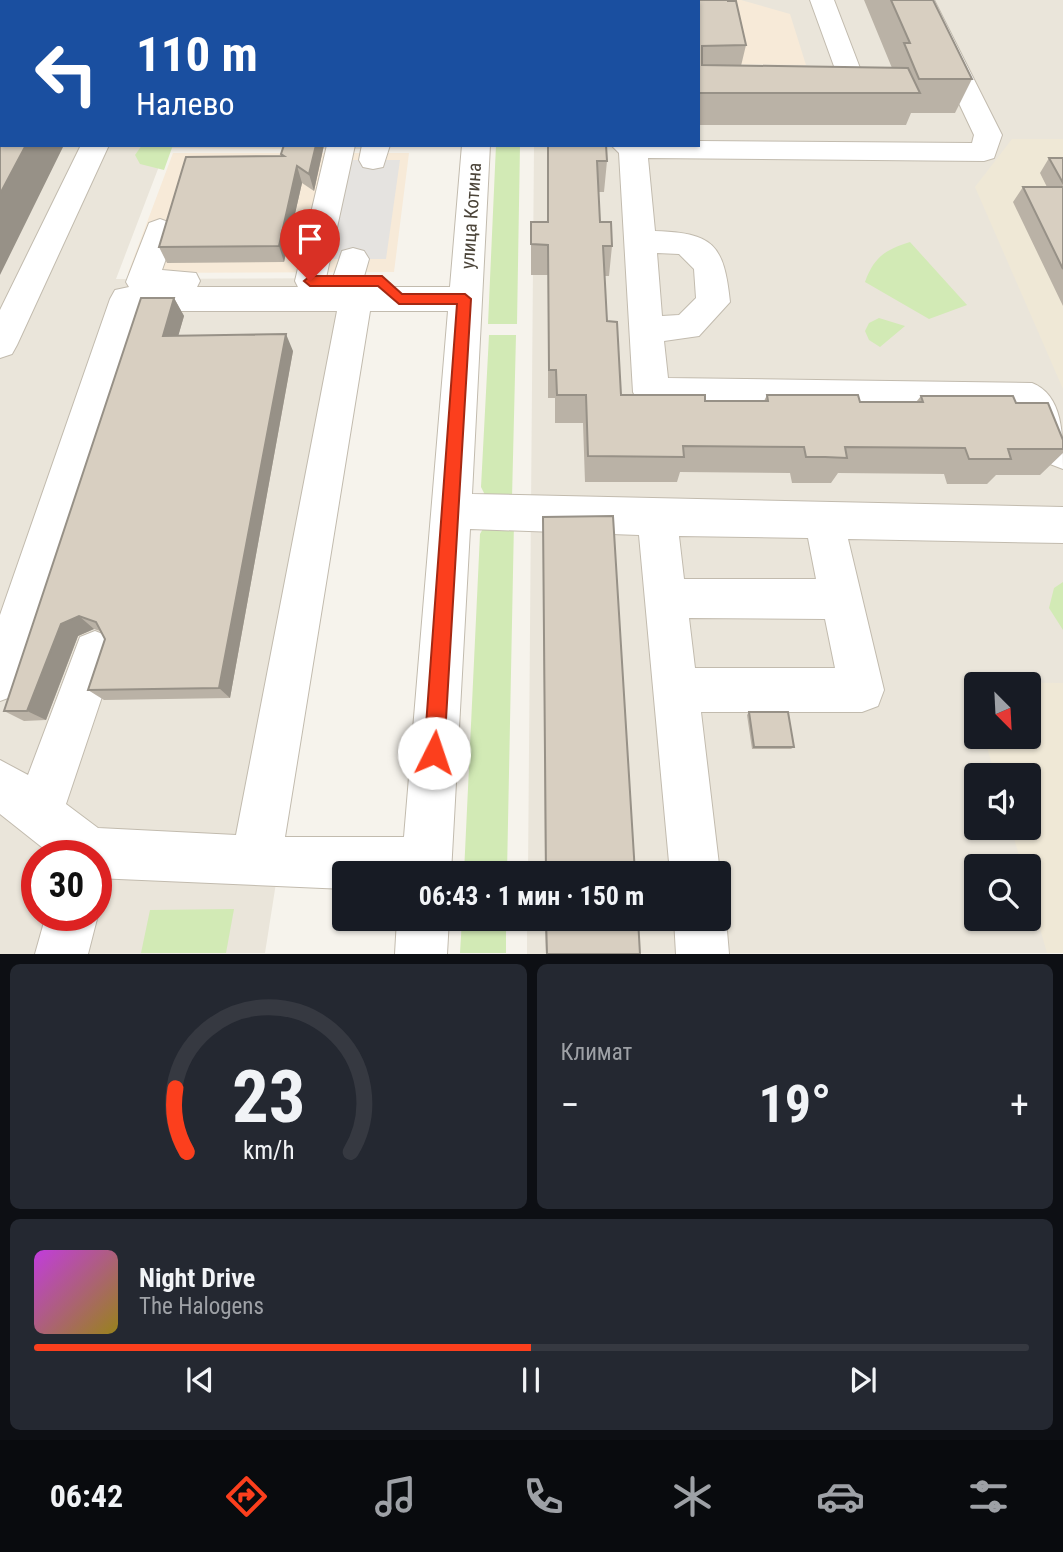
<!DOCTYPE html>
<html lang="ru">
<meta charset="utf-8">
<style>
body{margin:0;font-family:"Roboto Condensed",sans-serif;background:#242831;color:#f1f3f6;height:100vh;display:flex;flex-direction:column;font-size:26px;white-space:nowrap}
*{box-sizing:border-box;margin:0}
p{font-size:23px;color:#9ea1a6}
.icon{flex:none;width:38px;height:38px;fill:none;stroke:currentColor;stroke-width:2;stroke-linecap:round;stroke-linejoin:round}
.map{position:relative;height:954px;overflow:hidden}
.details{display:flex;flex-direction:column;gap:10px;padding:10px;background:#0d0f14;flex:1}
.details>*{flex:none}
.guide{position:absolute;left:0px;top:0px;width:700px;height:147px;box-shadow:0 2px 5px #0004;background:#1a4fa0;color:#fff;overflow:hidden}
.needle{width:46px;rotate:156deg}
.tools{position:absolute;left:964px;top:672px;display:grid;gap:14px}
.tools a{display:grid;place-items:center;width:77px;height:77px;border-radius:7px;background:#171b24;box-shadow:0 2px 5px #0004;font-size:35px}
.speed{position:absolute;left:21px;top:840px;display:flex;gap:14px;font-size:35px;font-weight:700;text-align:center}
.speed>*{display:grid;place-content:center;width:91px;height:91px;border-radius:50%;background:#171b24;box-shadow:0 2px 5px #0004;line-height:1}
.speed .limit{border:10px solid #d22;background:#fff;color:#111}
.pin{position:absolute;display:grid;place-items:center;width:60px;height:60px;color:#fff;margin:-72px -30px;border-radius:50% 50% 50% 0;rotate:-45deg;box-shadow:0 0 7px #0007}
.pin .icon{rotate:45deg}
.me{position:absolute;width:77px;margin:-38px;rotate:4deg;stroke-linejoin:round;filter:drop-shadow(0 0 5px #0008)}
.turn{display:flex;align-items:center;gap:24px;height:147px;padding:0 21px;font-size:32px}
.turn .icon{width:91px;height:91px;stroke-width:2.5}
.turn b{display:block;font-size:49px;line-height:60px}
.big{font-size:52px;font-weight:700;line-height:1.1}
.details .card{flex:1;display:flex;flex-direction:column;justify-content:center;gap:10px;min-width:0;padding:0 24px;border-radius:10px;background:#242831}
.details .dial{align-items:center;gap:0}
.dial svg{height:182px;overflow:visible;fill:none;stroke:#363941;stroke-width:7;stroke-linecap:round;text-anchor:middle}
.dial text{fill:#f1f3f6;stroke:none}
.song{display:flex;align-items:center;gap:21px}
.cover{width:84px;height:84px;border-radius:10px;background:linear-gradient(135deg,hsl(290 70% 55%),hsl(50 70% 35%))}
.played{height:7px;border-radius:4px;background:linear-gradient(90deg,#fc3f1d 50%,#363941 50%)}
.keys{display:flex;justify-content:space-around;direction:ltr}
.heat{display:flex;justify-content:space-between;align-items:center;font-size:38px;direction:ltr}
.details .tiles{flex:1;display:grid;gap:10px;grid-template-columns:1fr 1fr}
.card:last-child{grid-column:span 2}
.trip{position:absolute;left:332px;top:861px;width:399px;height:70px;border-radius:7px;background:#171b24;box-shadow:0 2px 5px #0004;font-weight:700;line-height:70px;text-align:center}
.tab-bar{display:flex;height:112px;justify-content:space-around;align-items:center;background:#090b0e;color:#9ea1a6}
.tab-bar .icon{width:49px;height:49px}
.tab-bar .active{color:#fc3f1d}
.tab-bar b{font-size:32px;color:#f1f3f6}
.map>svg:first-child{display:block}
.residential{fill:#eae5da;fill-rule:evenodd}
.commercial{fill:#f7ead8}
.education{fill:#efe8d6}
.green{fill:#d2eab5}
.parking{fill:#e5e3e0}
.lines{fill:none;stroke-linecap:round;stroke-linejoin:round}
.minor-casing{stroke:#c2bbae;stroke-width:2}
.minor{fill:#fff;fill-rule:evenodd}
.wall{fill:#bab2a6}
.shaded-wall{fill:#979187}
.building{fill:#d8cfc1;stroke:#979187;stroke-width:2}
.route{fill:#fc3f1d;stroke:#a42913;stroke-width:2}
.labels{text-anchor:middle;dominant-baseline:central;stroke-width:7;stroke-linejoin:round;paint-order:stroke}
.street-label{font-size:19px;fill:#4b4439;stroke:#fff}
</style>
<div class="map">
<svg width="1063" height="954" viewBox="0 0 1063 954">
<rect width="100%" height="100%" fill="#f6f3ec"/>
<path class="residential" d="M0 0H392L2 2V145H362L361 149 166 148 116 279 371 278 265 953 0 954ZM37 856H96V915H37Z
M535 0H1063V953L527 954V919H719V873H528L534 145H698V2ZM976 684H1029V737H976ZM976 775H1029V828H976ZM976 866H1029V919H976Z"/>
<path class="commercial" d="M549 0H741L790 14 806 65 698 64V2Z
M173 153H409L394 272 128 273Z"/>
<path class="education" d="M1012 139H1063V389L975 187Z
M968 682 1063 683V953H1047L1029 891V866H1022L1011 828H1029V775H995L984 737H1029V684H976V710Z"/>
<path class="green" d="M142 145H173L164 170 140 164 135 155Z
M496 145H520L517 324H488Z
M910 242 967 305 929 319 865 282C874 257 885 250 910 242Z
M879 318 905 326 880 347 869 340 865 331 869 323Z
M489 335H516L512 498 485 495 481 487Z
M514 522 507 873H464L480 534 485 525Z
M1063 582V630L1049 608 1054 588Z
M234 909 226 953H141L150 910Z
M462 919H506V953H460Z"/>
<path class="parking" d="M347 160H400L386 259H327Z"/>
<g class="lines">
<defs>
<path id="minor" d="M127 0H151L126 2Z
M283 0H307V2H283Z
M400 0H424V2H400Z
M474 0H498V2H474Z
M810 0H834L868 89 864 95 855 97 817 94 813 88 817 82 839 80Z
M910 0H934L1002 135 994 158 984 161 648 158 655 231C713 233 724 244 730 302L699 336 664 341 668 378 1032 383C1063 395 1063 435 1063 469L1050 464 1036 429 1022 411 651 406 638 402 633 392 619 153 611 145H698V141L972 143 974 135ZM657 253 679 254 694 269 696 298 679 315 662 316Z
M2 59V77L0 78V60Z
M81 145H109L17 345 12 354 0 358V310Z
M327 145H355L324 287H335L332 281 342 251 353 248 364 251 369 259 361 287H450L462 145H490L472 494 1063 507V543L848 539 884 690 878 706 862 712H701L720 873 719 875 670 873 639 535 470 529 451 873H345V889L96 878V856H53L0 814V760L28 775 80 637 95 631 110 637 117 652 66 804 98 828 236 835 337 311H140L22 679 16 695 0 701V615L110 299 115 290 129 287 126 282 149 223 160 219 171 223 176 230 162 270 196 273 200 281 197 287H298L295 281ZM370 311H448L404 837H285ZM679 536 808 538 816 579H684ZM689 618 825 619 835 668H695Z
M362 145H390L383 167 373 169 363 167 359 160Z
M719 903 726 919 729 954H676L674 919H719Z
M96 911 98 915 88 954H35L46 915H96Z
M397 919H449L447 954H395Z"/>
</defs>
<use href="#minor" class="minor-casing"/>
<use href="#minor" class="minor"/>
</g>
<path class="wall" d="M0 0H113V2H2V49H0Z
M553 0H728L746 45 741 66 892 68 864 0H933L972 79 955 113H911L906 125H698V2H553Z
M324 145 314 191 302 183 284 262 167 263 159 247 282 157 281 154Z
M548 145 607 161 604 192H598L600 222 612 246 609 276H604L607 321 621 395 705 401H764L767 395 860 402H916L921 396 1016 403 1063 440V453L1040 475H996L987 484H947L944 474 838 473 831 483H792L790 473 680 472 677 482H585L583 423H555V398H548V275H531V222H547Z
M1049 158H1063V306L1013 202 1023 187H1047L1040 173Z
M174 298 184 316 178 336 293 351 230 698 104 700 88 690 105 639 100 631 94 629 78 636 46 720 24 721 4 711Z
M543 517 635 873H545Z
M749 712 794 747 791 749H752L747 715Z
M545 919H638L640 954H546Z"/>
<path class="shaded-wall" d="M103 0H113V2H102Z
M26 145H64L0 275V194Z
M316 145H324L314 191 309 174Z
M297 166 302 183 284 262 279 246Z
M174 298 184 316 173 354 163 336Z
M286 334 293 351 230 698 219 688Z
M79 616 94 629 78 636 46 720 27 711 61 624Z"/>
<path class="building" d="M0 0H103L102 2H2V38H0Z
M324 0H372V2H323Z
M553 0H728V1H736L746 45 702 46V65L908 68 920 93H698V2Z
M891 0H933L972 79H919L904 43H910Z
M2 79V145H26L0 194V82Z
M284 145H316L309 174 297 166 279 246 159 247 186 157 284 156 281 154Z
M548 145H606L607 161H597L600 222H611L612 246H603L607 321 617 322 621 395H705V401H768L767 395H858L860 402H923L921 396H1013L1016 403H1048L1063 440V449H1008L1011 459H969L965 448 845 447 847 458 825 457H806L804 447 683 446 684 457 588 456 586 395H557L556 370H549L548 245 531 244V222H548Z
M1049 158H1063V183Z
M1023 187H1063V269Z
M141 298H174L163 336 286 334 219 688 88 690 105 639 96 622 79 616 61 624 27 711H4Z
M613 516 635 873H546L543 517Z
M749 712H788L794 747H754Z
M546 919H638L640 954H547Z"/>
<path class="route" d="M310 276H382L402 294H465L471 299 444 753 441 760 434 763 427 760 424 753 457 304H399L378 286H310L304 281Z"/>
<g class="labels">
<g class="street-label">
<text transform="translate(471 216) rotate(-86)">улица Котина</text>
</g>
</g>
</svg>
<div class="tools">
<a><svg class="needle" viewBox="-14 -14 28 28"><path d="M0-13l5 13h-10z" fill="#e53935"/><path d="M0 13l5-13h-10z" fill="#9ea1a6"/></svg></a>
<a><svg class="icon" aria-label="sound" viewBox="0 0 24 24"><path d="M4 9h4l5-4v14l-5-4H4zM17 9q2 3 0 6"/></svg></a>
<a><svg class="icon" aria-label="search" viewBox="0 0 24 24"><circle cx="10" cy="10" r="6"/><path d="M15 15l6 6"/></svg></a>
</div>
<div class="speed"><div class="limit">30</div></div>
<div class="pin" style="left:310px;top:281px;background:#d93025"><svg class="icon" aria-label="arrive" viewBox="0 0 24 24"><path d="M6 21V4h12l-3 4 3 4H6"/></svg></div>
<svg class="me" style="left:434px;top:753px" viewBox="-20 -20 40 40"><circle r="19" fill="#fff"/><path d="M0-13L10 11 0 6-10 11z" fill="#fc3f1d"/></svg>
<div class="trip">06:43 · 1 мин · 150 m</div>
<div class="guide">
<div class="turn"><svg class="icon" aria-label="left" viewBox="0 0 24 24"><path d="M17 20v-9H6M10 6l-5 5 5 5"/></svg><div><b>110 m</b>Налево</div></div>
</div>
</div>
<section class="details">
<div class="tiles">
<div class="card dial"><svg viewBox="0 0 100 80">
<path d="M14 69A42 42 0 1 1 86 69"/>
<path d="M14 69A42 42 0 0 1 9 41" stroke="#fc3f1d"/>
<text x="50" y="56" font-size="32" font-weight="700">23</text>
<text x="50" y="72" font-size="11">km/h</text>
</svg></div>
<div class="card"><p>Климат</p>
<div class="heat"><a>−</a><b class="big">19°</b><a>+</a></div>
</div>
<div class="card">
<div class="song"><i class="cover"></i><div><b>Night Drive</b><p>The Halogens</p></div></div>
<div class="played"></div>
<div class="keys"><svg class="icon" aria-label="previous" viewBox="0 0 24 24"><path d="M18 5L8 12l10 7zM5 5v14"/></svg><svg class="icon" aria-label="pause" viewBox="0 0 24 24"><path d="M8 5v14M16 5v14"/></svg><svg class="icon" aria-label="next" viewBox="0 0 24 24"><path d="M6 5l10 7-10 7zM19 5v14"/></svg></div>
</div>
</div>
</section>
<nav class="tab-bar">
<b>06:42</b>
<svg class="icon active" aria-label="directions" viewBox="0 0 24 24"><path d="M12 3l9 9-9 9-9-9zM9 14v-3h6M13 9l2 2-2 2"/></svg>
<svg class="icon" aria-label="music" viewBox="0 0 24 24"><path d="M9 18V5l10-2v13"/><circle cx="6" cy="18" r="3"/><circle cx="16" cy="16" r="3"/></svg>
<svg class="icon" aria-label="phone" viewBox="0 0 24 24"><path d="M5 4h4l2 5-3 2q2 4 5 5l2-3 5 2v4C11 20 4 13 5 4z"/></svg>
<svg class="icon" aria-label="climate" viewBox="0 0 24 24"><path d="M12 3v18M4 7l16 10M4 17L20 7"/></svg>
<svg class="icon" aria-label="car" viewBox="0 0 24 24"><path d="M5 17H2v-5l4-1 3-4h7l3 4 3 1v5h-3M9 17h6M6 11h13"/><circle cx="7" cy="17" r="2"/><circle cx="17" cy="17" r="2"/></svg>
<svg class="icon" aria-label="filters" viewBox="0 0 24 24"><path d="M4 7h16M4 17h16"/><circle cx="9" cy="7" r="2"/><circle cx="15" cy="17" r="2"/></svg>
</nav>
